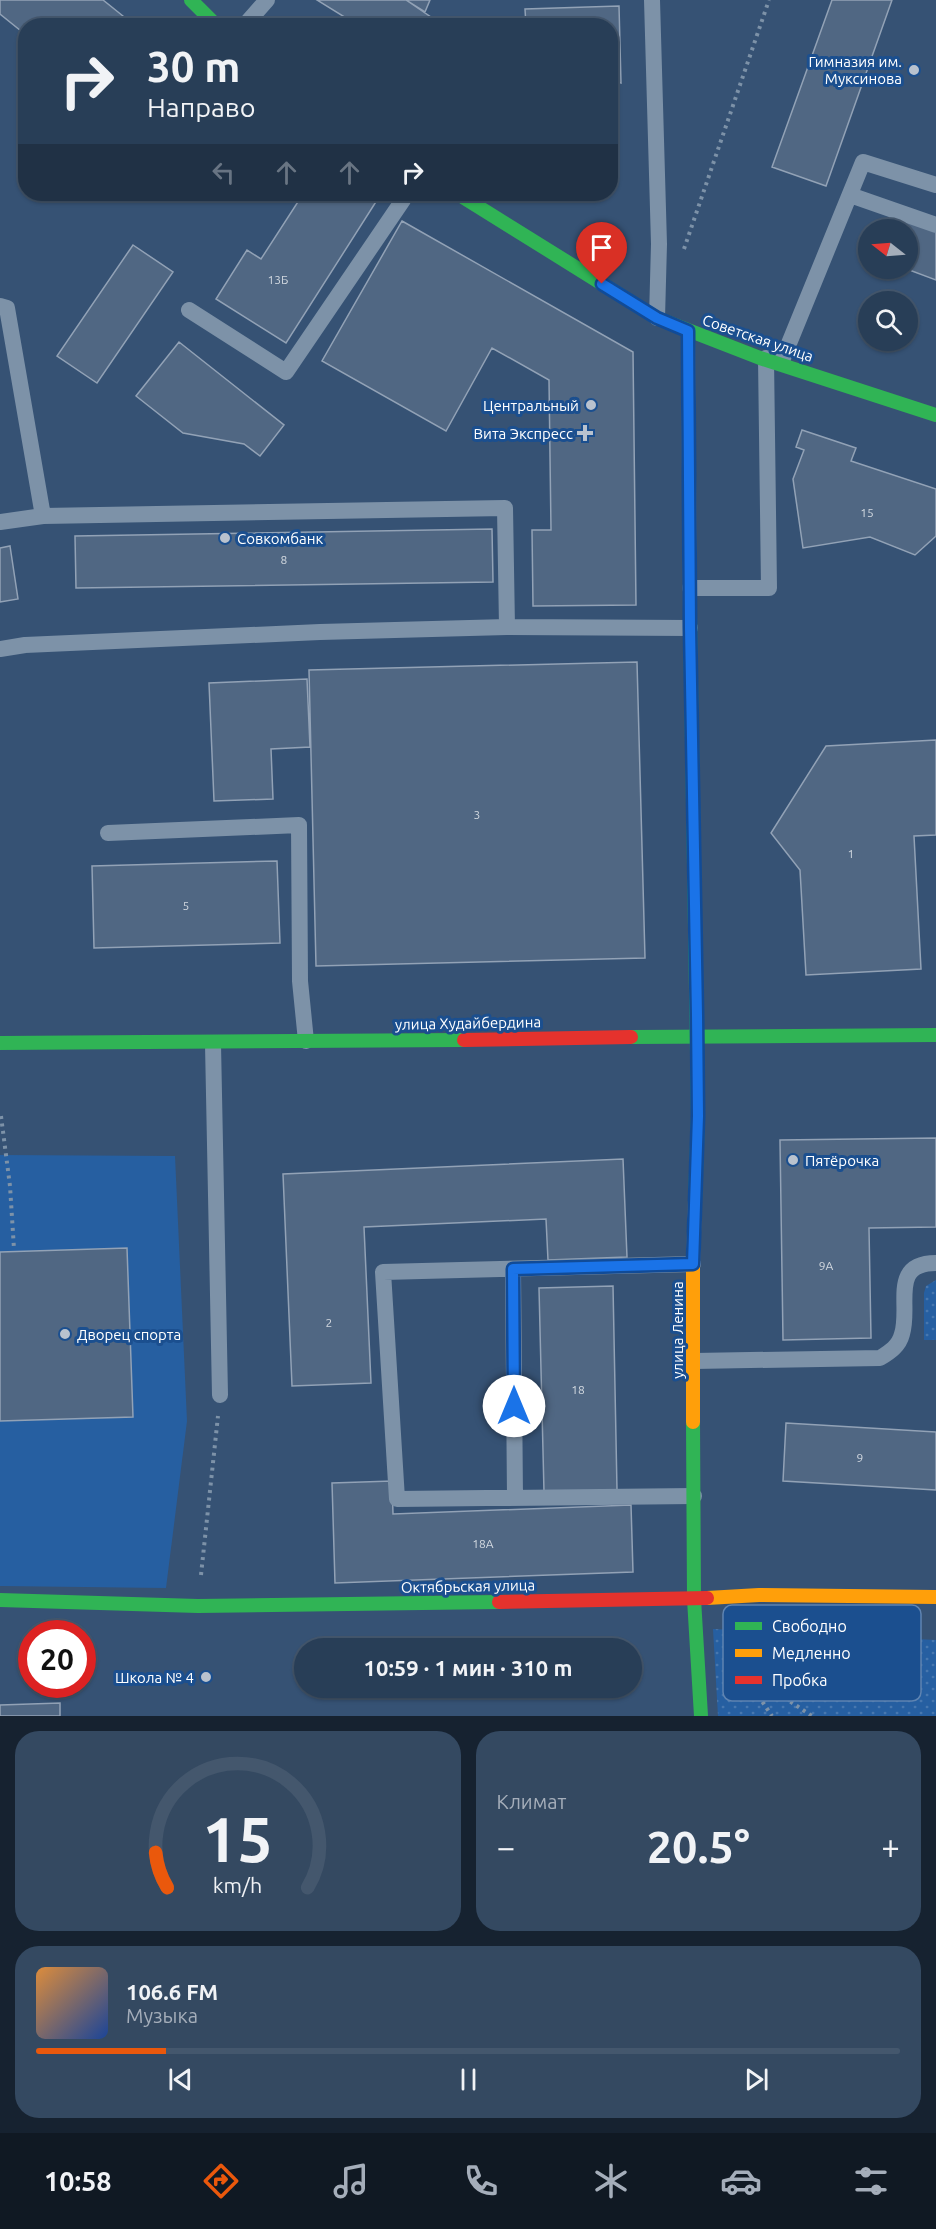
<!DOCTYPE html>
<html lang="ru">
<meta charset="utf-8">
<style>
body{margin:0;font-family:Ubuntu,sans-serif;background:#344961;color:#f1f3f6;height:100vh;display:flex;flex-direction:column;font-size:22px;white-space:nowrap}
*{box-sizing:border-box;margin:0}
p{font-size:20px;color:#a5aeba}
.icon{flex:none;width:33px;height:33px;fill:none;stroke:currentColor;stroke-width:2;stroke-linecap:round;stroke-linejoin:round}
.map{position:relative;height:1716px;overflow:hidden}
.panel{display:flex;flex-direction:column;gap:15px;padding:15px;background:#162230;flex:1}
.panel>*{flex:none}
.top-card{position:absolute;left:18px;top:18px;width:600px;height:183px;border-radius:24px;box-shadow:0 2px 4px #0004,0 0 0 2px #44576d;background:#283e57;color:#f1f3f6;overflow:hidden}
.needle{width:39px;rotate:287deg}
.buttons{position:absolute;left:858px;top:219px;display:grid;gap:12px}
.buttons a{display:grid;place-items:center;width:60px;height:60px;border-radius:50%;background:#283e57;box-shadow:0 2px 4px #0004,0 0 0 2px #44576d;font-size:30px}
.speed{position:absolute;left:18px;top:1620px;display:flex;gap:12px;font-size:30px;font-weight:700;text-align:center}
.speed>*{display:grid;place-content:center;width:78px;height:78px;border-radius:50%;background:#283e57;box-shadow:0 2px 4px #0004,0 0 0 2px #44576d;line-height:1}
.speed .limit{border:9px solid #d22;background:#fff;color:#111}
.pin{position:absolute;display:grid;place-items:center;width:51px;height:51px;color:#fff;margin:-62px -26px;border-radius:50% 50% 50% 0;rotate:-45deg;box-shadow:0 0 6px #0007}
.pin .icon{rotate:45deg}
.me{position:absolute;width:66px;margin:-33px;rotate:0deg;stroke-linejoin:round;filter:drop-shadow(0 0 4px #0008)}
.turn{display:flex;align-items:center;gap:21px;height:126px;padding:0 30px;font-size:27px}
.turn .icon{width:78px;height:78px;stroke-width:2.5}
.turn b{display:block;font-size:42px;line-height:51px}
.lanes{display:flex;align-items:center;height:57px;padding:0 30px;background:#0003;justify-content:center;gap:30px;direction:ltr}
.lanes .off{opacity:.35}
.big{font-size:45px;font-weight:600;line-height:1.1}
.panel .tile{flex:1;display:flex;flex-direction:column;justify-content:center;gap:9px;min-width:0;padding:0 21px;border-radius:24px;background:#344961}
.panel .dial{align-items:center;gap:0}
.dial svg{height:156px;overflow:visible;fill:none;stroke:#44576d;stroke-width:7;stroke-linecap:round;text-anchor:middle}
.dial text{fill:#f1f3f6;stroke:none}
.song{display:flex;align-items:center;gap:18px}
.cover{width:72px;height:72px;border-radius:9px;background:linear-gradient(135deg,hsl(30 70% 55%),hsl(220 70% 35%))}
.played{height:6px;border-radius:3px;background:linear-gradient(90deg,#ea580c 15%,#44576d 15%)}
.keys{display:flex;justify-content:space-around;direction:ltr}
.heat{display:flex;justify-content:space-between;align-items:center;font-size:33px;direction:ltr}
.panel .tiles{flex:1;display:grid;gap:15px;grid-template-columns:1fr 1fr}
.tile:last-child{grid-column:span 2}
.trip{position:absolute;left:294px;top:1638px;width:348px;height:60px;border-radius:30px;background:#283e57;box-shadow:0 2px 4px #0004,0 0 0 2px #44576d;font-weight:600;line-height:60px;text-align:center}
.dock{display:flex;height:96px;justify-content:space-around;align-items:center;background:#101923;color:#a5aeba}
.dock .icon{width:42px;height:42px}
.dock .on{color:#ea580c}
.dock b{font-size:27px;color:#f1f3f6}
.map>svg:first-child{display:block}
.park{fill:url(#park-dots)}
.pitch{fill:#265fa1}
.building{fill:#506783;stroke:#92a2b6;stroke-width:1.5}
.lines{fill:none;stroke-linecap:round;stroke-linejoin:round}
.path{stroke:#7d92a8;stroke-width:4;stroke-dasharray:3 4.5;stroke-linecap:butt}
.lane{stroke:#7d92a8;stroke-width:16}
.fast{stroke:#30b455;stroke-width:14}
.slow{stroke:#ff9f0a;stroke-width:14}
.jam{stroke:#e5322d;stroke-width:14}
.route-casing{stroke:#114b97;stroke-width:15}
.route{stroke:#1a73e8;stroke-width:10}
.poi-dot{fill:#b9c2ce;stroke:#1b4f8f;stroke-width:2}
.labels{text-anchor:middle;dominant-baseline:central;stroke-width:6;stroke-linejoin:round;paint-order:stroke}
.number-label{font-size:12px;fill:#d3d9e0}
.poi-label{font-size:15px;fill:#fff;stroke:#1b4f8f;text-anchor:end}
.street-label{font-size:15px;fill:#fff;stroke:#1b4f8f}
.key{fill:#1b4f8f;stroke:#5f84b1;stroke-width:1.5}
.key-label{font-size:16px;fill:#fff}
</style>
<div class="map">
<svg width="936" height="1716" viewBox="0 0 936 1716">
<defs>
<pattern id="park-dots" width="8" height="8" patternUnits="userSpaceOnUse" patternTransform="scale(1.5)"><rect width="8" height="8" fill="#265fa1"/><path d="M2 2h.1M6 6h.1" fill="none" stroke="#4777af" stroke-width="1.8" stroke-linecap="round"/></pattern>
</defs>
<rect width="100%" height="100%" fill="#365274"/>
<path class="park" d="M936 1280V1340H924V1293L926 1286Z
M713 1629 936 1640V1716H718Z"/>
<path class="pitch" d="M0 1155 175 1156 187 1421 166 1588 0 1586Z"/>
<path class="building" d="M0 0H103L123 16 115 26H26V35L0 14Z
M317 0H406L444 26H359Z
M406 0H430L425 12Z
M832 0H892L826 186 772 167Z
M619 6 621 83 610 80V26H526L525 9Z
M303 194H373L379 197 286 343 216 299 247 250 261 259Z
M894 206 936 221V280L904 268H908V230H885Z
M402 221 633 352 636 605 533 606 532 530H551L549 380 492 348 446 431 322 361Z
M133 245 173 272 97 383 57 356Z
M179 342 284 425 260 456 244 444 183 433 136 396Z
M802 430 856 448 851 461 936 489V536L915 555 870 537 803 548 793 479 804 450 796 447Z
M492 529 493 582 76 588 75 536Z
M10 546 18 599 0 602V548Z
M637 662 645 958 316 966 309 670Z
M307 679 310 747 271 749 273 799 214 801 209 683Z
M936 740V835L914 836 921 969 806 975 800 870 771 833 826 746Z
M277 861 280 943 94 948 92 866Z
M936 1138V1227L869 1228 871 1338 783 1340 780 1140Z
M623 1159 627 1257 548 1260 546 1219 364 1227 371 1383 292 1386 283 1174Z
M127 1248 133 1417 0 1421V1252Z
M613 1286 617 1490 544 1492 539 1288Z
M786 1423 936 1432V1490L783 1481Z
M392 1481 393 1514 631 1505 633 1572 335 1583 332 1483Z
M60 1703V1716H0V1705Z"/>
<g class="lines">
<path class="path" d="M684 249 769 0
M1 1116 10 1186 14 1249
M201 1575 218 1416
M729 1648 749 1674 812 1716
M729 1652 772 1716"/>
<path class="lane" d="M652 0 659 244 657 318
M244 26 267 0
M850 195 936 225
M0 306 7 308 43 516
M189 310 286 372 403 200 406 194
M781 363 863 162 936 185
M0 522 43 516 505 508 507 627
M690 588H769L766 358
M0 649 25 645 320 632 507 627 690 628
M108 833 299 825 300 981 306 1041
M213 1044 220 1395
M693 1264 383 1272 397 1499 694 1496
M513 1269 515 1498
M694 1361 880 1358C890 1352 899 1346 902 1334 911 1306 889 1263 936 1263"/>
<path class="fast" d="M191 0 217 26
M458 194 657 318 760 358 936 415
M690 617 698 1116 695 1200
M631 1037 936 1035
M0 1043 464 1040
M693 1422 694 1599 701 1716
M0 1600 198 1606 499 1602"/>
<path class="slow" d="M688 331 690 617
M693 1422V1264L695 1200
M707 1598 759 1595 936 1597"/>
<path class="jam" d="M464 1040 631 1037
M499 1602 707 1598"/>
</g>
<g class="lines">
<defs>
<path id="route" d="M514 1406 513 1269 693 1264 698 1116 697 1015 690 628 688 331 657 318 602 284"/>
</defs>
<use href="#route" class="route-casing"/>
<use href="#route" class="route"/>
</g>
<g class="poi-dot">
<circle cx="914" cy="70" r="6"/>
<circle cx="591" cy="405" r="6"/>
<path d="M582 424h6v6h6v6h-6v6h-6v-6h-6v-6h6z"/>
<circle cx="225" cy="538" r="6"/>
<circle cx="793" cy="1160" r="6"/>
<circle cx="65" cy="1334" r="6"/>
<circle cx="206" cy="1677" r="6"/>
</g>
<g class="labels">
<g class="number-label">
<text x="278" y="279">13Б</text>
<text x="867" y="512">15</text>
<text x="284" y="559">8</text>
<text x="477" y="814">3</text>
<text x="851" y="853">1</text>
<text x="186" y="905">5</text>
<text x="826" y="1265">9А</text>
<text x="329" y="1322">2</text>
<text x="578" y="1389">18</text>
<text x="860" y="1457">9</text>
<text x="483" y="1543">18А</text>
</g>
<g class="poi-label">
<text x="902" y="61">Гимназия им.<tspan x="902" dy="17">Муксинова</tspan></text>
<text x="579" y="405">Центральный</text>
<text x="573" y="433">Вита Экспресс</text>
<text x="237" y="538" text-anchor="start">Совкомбанк</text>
<text x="805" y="1160" text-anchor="start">Пятёрочка</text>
<text x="77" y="1334" text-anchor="start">Дворец спорта</text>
<text x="194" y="1677">Школа № 4</text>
</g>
<g class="street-label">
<text transform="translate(758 338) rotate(19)">Советская улица</text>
<text transform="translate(468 1023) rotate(-1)">улица Худайбердина</text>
<text transform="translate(677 1330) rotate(-90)">улица Ленина</text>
<text transform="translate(468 1586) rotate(-1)">Октябрьская улица</text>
</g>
</g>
<rect x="723" y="1605" width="198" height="96" rx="9" class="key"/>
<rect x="735" y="1622" width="27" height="8" fill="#30b455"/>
<rect x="735" y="1649" width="27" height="8" fill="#ff9f0a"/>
<rect x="735" y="1676" width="27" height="8" fill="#e5322d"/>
<g class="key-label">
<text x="772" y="1632">Свободно</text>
<text x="772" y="1659">Медленно</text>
<text x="772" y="1686">Пробка</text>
</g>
</svg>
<div class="buttons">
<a><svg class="needle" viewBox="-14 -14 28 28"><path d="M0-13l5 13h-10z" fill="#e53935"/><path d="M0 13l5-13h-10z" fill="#a5aeba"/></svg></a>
<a><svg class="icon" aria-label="search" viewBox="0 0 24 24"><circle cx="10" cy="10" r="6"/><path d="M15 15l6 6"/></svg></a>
</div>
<div class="speed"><div class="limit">20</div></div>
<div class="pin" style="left:602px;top:284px;background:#d93025"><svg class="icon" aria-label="arrive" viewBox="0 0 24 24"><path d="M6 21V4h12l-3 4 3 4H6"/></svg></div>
<svg class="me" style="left:514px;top:1406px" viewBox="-20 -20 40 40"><circle r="19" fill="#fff"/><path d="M0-13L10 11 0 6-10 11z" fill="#1a73e8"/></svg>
<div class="trip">10:59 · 1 мин · 310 m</div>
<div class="top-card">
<div class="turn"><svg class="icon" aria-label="right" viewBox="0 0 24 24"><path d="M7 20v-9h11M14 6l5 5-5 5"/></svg><div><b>30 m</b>Направо</div></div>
<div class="lanes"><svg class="icon off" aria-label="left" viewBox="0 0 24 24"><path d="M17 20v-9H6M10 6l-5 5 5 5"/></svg><svg class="icon off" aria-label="ahead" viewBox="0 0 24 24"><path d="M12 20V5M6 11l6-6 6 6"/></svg><svg class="icon off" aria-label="ahead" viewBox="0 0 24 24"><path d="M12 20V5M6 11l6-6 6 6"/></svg><svg class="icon" aria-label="right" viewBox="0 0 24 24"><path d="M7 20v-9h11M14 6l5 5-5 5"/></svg></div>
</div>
</div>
<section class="panel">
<div class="tiles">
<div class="tile dial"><svg viewBox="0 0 100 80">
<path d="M14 69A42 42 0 1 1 86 69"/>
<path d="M14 69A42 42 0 0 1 8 51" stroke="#ea580c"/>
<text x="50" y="56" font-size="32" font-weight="700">15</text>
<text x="50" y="72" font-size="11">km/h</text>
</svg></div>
<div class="tile"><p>Климат</p>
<div class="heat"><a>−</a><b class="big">20.5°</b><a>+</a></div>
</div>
<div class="tile">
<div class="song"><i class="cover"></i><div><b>106.6 FM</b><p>Музыка</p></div></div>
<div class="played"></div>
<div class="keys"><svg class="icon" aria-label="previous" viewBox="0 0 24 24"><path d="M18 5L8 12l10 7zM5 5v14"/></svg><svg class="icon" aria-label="pause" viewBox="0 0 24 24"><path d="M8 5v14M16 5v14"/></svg><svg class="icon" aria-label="next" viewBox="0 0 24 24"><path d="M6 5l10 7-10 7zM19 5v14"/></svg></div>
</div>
</div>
</section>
<nav class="dock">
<b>10:58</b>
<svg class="icon on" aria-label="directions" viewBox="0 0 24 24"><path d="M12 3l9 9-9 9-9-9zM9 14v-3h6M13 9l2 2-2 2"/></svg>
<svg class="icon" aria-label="music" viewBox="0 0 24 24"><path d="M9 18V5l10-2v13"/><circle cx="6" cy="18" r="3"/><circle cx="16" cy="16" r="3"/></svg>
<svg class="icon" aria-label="phone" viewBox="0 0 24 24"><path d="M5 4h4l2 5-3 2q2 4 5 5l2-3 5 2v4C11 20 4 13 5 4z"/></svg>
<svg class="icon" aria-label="climate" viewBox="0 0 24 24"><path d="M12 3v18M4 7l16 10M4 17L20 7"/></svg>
<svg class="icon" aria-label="car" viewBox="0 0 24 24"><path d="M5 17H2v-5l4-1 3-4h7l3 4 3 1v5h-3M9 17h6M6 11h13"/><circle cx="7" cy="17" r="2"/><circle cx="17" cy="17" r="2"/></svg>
<svg class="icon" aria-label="filters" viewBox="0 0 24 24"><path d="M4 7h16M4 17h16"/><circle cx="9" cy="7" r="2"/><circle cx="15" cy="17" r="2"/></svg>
</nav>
